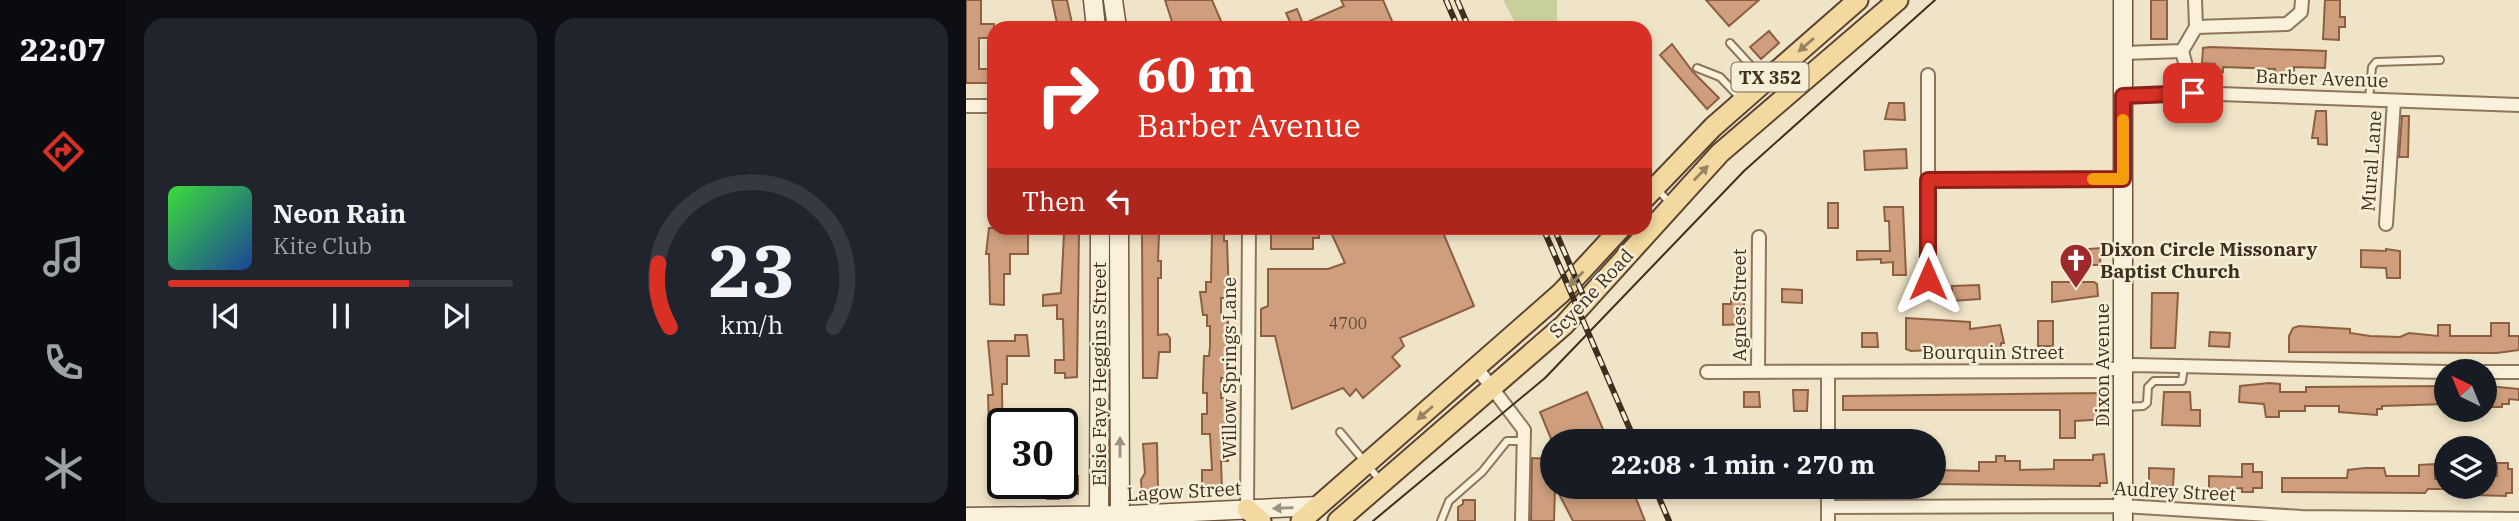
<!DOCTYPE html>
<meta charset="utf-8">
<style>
body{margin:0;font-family:"IBM Plex Serif",serif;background:#20242c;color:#f1f3f6;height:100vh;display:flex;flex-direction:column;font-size:26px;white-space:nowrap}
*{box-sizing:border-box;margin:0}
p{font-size:23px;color:#9ea1a6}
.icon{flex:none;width:38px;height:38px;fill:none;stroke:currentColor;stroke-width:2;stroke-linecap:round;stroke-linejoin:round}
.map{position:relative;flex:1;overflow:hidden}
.sheet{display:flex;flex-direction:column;gap:18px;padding:18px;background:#0d0f14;width:840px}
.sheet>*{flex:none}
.banner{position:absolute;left:21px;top:21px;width:665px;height:214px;border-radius:21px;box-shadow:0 4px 10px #0003;background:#d93025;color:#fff;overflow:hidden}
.needle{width:46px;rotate:317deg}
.buttons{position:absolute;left:1468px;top:359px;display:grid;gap:14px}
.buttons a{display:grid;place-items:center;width:63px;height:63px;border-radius:50%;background:#171b24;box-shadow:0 4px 10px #0003;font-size:35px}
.speed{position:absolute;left:21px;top:408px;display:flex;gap:14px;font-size:35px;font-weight:700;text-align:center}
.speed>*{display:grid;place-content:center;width:91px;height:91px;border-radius:50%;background:#171b24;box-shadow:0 4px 10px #0003;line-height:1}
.speed .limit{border:4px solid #111;border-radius:10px;background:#fff;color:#111}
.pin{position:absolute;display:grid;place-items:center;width:60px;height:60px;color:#fff;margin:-30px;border-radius:14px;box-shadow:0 4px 10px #0006}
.me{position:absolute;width:77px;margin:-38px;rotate:0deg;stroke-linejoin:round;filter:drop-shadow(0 0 5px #0008)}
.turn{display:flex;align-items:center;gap:24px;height:147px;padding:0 35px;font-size:32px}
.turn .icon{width:91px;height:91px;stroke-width:2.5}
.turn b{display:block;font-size:49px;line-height:60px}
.then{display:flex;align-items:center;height:66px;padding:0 35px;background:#0003;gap:14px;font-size:26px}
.sheet .widget{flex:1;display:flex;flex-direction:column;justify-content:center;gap:10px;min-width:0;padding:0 24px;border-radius:21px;background:#20242c}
.sheet .dial{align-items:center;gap:0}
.dial svg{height:182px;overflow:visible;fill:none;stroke:#363941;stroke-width:7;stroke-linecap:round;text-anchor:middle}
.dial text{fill:#f1f3f6;stroke:none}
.song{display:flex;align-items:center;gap:21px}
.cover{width:84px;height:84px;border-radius:10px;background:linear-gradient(135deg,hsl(120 70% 55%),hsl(220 70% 35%))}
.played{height:7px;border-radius:4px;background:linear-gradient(90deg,#d93025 70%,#363941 70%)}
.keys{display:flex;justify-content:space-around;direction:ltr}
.sheet .tiles{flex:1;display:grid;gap:18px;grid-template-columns:repeat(2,1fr)}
.trip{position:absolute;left:574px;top:429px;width:406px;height:70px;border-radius:35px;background:#171b24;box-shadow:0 4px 10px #0003;font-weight:700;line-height:70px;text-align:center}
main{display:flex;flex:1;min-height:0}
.dock{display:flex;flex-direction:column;width:126px;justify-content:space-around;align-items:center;background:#090b0e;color:#9ea1a6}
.dock .icon{width:49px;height:49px}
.dock .selected{color:#d93025}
.dock b{font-size:32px;color:#f1f3f6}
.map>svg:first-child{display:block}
.green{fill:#c9cf9b}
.building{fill:#cf9f7d;stroke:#8d5f41;stroke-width:2}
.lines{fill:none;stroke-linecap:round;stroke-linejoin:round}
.lane-casing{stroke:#8d765c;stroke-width:10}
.street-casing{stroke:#8d765c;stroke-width:16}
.secondary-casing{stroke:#6f573f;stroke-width:21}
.primary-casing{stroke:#5b4430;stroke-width:23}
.lane{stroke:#faf1dc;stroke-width:6}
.street{stroke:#faf1dc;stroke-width:12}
.secondary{stroke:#faf1dc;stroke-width:18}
.primary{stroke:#f3d9a0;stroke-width:19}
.tram{stroke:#3d2e20;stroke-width:2}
.rail-casing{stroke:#3d2e20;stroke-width:6}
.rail{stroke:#f7eed8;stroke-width:3.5;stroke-dasharray:10;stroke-linecap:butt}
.oneway{fill:#988460}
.oneway2{fill:#9c907e}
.route-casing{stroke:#8d1f18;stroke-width:18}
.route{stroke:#d93025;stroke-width:12}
.slow{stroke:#f59e0b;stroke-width:12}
.labels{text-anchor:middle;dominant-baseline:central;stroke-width:5;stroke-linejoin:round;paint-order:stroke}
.number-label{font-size:16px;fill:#624a37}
.shield{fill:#f7eed8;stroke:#756857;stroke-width:2}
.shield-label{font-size:18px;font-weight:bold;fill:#3d2e20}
.street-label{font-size:19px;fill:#3d2e20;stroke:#f7eed8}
.poi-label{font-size:19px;font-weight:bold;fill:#3d2e20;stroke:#f7eed8;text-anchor:start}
</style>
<main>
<nav class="dock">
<b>22:07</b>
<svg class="icon selected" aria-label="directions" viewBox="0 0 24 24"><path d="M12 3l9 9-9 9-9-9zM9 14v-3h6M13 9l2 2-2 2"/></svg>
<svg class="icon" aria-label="music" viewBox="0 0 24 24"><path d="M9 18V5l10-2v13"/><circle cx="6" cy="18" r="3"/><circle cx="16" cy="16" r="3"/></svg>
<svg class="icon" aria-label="phone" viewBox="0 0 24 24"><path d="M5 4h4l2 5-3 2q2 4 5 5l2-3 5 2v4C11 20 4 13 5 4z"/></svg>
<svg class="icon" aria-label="climate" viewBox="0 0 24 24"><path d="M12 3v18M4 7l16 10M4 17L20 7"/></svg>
</nav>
<section class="sheet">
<div class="tiles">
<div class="widget">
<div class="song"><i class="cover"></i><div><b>Neon Rain</b><p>Kite Club</p></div></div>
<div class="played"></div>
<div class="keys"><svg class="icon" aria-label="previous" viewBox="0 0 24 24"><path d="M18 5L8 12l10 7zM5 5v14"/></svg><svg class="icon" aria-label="pause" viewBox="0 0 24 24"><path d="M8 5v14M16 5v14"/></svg><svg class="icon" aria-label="next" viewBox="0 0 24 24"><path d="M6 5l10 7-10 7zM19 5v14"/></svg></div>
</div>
<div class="widget dial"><svg viewBox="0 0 100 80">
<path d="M14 69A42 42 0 1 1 86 69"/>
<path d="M14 69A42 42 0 0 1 9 41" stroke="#d93025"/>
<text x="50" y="56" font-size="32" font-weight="700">23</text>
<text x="50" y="72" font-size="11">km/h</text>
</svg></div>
</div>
</section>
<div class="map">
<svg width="1553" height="521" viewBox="0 0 1553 521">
<rect width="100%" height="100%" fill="#f0e4c8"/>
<path class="green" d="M537 0H591V28H552Z"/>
<path class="building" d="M0 0H15V24H28V38H13V69H28V83H0Z
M86 0H101L107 28H92Z
M199 0H246L258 28H208Z
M375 0H417L429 28H327L320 13 331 9 337 24 378 6Z
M740 0H793L763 26Z
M1185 0H1201V39H1185Z
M1359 0H1374V17H1379V27H1373V40L1357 39Z
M803 31 813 43 795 59 784 47Z
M706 44 727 72 753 98 741 109 694 55Z
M1244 47 1360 51 1359 68 1328 67V73H1308L1309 69 1257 67V72H1248L1249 64 1236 63 1237 48Z
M923 103H938L939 120 919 119Z
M1350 111H1360L1361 145 1352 144V138H1346Z
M1436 116H1443L1442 157H1433Z
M940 149 941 168 899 170 898 151Z
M862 203H872V228H862Z
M918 207H937L940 275H927V262L915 263V259L891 260V251H924L923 221H919Z
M23 228H40V233L62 232V254H44V274H38V305L24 304 23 254H20Z
M305 228H353V238H347V249H305Z
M363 228H495L478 235 508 306 434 338 438 346 426 357 434 366 397 398 390 389 384 396 377 388 326 409 309 336H295V309L302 306V269H362L379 263Z
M113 232 111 377 99 378V373H89V360H98L97 319H91V305L77 306V295L95 293 98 233Z
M176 234H193L192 261H195V278H192V335L201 334 204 338V352H193L191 378H177Z
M246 234H258V241H261L263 298H255V320H262V378H255V398H260L262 461H255L256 490H236V470H246L244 434H236V414H241V393H237V385L238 356H243L244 347V326H241V315H237L234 292H240V282H245Z
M1135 248 1134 265H1112L1111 250Z
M1420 249 1434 251V278H1421L1420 268 1395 267V250L1420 251Z
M1086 282H1128L1131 284 1132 296 1086 302Z
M1013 285 1014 299 986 301V286Z
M816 289 836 290V303L816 302Z
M1186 293H1212L1209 348H1185Z
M765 298H778V324L757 325V304H765Z
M940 318 1004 322V329L1034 325 1038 343H1035V347L945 351 940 349Z
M1072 321H1087V346H1072Z
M1525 323H1543V336H1553V350L1531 353 1323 352V336L1327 328 1333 326 1384 329V333L1404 336 1434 337 1443 333 1472 336V325H1484V336H1525Z
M1244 332 1264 333 1263 347 1243 346Z
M896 333H911L912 347H896Z
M49 335H61L63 356H41V384H36L37 483H53V494L25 495 22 395H27L22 341H49Z
M1303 383 1314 384V392H1340V387L1480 386V404L1416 406V409H1411V415L1373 412V406H1339V411H1313V417H1300L1298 404 1273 402 1274 386Z
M1521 386 1553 389V400L1543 399V404H1536V407H1521Z
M827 390H842L841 411H828Z
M621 392 642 441H586L574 412Z
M778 392H793L794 407H778Z
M1198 392H1224L1225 410H1234V426L1196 425Z
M1140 393 1141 419 1109 421V438H1094V410H877V396Z
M97 418H111V458H96Z
M191 443 192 489H186V494H176L175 480 179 473 177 444Z
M1138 454 1141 483H1134V486L968 484V470L1013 471V462H1030V456H1039V461H1054V470L1088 469V460H1127V455Z
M566 458 585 459 586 486H589L588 521H565Z
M1531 463H1542V469H1546V493H1540V496L1507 495V486H1519V476H1531Z
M1276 464H1287V472H1296V488H1287V492H1276V488L1243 491V476L1276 477Z
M1469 464V479H1480V489H1462L1459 493 1316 492V478H1381L1382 470 1399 468H1418L1420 476H1453V465Z
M1183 468 1208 469 1207 486H1183Z
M112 476V494L93 493V499H81V483H96V477Z
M602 486H665L679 521H607L592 492Z
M497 500H509V521H492V507L497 504Z"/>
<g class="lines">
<defs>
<path id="lane" d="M764 43 798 80
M731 68 754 77 775 99
M1403 99 1406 67 1410 62 1474 60
M679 176 704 203
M1159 407 1177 406 1181 403 1182 387 1188 381H1216L1218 367
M374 432 413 479
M475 521 483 501 516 472 541 441H558"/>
<path id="street" d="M1230 27 1321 24 1335 12 1336 0
M1216 51 1227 93
M1157 53 1216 51 1230 27 1229 0
M962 75V279
M1157 96 1227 93 1553 105
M0 106H28
M962 180 1157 179
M1420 224 1428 101
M511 368 558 430 556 521
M741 372 1136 371 1168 365 1480 372
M792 372 793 237
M1519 372H1553
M862 373V441
M862 507 1157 506 1336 517 1553 519
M281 509 283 228
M862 521V486"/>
<path id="secondary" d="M127 0 130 28
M147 0 151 28
M153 228 154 521
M0 517 163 515 353 506
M133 521 134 228
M1157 521V0"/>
<path id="primary" d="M679 198 747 127 892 0
M281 509 295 521
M335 521 595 293 655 228
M372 521 598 325 754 153 932 0"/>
</defs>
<use href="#lane" class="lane-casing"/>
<use href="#street" class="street-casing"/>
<use href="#secondary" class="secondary-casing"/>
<use href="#primary" class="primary-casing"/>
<use href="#lane" class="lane"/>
<use href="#street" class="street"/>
<use href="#secondary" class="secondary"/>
<use href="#primary" class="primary"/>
<path class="tram" d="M407 521 579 378 778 171 969 0"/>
<defs>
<path id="rail" d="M480 0 492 28
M491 0 503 28
M577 228 669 441
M588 228 617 295
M688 486 703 521"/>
</defs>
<use href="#rail" class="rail-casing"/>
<use href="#rail" class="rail"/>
</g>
<defs><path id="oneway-solid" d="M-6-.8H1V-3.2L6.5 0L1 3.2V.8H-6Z" transform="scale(1.75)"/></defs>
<g class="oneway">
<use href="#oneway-solid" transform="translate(840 45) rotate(139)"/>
<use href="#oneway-solid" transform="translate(735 173) rotate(-46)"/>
<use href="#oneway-solid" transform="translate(610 279) rotate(135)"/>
<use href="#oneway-solid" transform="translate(459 413) rotate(139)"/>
</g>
<g class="oneway2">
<use href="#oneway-solid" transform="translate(154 447) rotate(-90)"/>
<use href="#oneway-solid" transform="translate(317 508) rotate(178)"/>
</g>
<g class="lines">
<defs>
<path id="route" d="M962 279V180L1157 179V96L1227 93"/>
</defs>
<use href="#route" class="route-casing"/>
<use href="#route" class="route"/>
<path class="slow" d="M1127 179H1157V120"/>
</g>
<defs>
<symbol id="church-pin" viewBox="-11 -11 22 30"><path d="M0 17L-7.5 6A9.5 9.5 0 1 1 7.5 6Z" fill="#9e2a2b" stroke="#f7eed8"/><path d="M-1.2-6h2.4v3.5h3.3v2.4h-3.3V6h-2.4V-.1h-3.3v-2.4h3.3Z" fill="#fff"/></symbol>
</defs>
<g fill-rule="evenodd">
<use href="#church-pin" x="1091" y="241" width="38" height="52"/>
</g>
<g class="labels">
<g class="number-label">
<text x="382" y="323">4700</text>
</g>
<rect class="shield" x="765.5" y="62.5" width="77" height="29" rx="5"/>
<g class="shield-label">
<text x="804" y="77">TX 352</text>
</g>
<g class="street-label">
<text transform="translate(1356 78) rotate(2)">Barber Avenue</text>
<text transform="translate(1405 161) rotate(-86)">Mural Lane</text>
<text transform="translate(625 293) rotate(-47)">Scyene Road</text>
<text transform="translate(773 305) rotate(-90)">Agnes Street</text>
<text x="1027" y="352">Bourquin Street</text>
<text transform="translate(1136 365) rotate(-90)">Dixon Avenue</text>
<text transform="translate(263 368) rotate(-90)">Willow Springs Lane</text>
<text transform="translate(133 374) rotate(-90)">Elsie Faye Heggins Street</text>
<text transform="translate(218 491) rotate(-3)">Lagow Street</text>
<text transform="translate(1209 491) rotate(3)">Audrey Street</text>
</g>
<g class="poi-label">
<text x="1134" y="249">Dixon Circle Missonary<tspan x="1134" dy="22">Baptist Church</tspan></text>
</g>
</g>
</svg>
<div class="buttons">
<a><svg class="needle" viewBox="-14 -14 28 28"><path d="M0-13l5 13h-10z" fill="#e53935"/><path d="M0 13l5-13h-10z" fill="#9ea1a6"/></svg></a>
<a><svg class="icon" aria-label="layers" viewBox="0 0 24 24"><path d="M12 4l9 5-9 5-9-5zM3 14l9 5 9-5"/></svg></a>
</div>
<div class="speed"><div class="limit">30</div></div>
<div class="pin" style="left:1227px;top:93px;background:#d93025"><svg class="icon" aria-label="arrive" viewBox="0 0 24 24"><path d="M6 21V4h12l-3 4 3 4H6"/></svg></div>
<svg class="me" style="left:962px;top:279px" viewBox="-20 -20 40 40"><path d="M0-17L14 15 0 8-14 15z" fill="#d93025" stroke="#fff" stroke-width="4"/></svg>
<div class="trip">22:08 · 1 min · 270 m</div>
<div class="banner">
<div class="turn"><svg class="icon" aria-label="right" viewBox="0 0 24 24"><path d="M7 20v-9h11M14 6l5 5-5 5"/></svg><div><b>60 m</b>Barber Avenue</div></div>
<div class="then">Then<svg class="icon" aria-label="left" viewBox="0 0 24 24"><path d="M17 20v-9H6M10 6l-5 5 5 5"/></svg></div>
</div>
</div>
</main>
